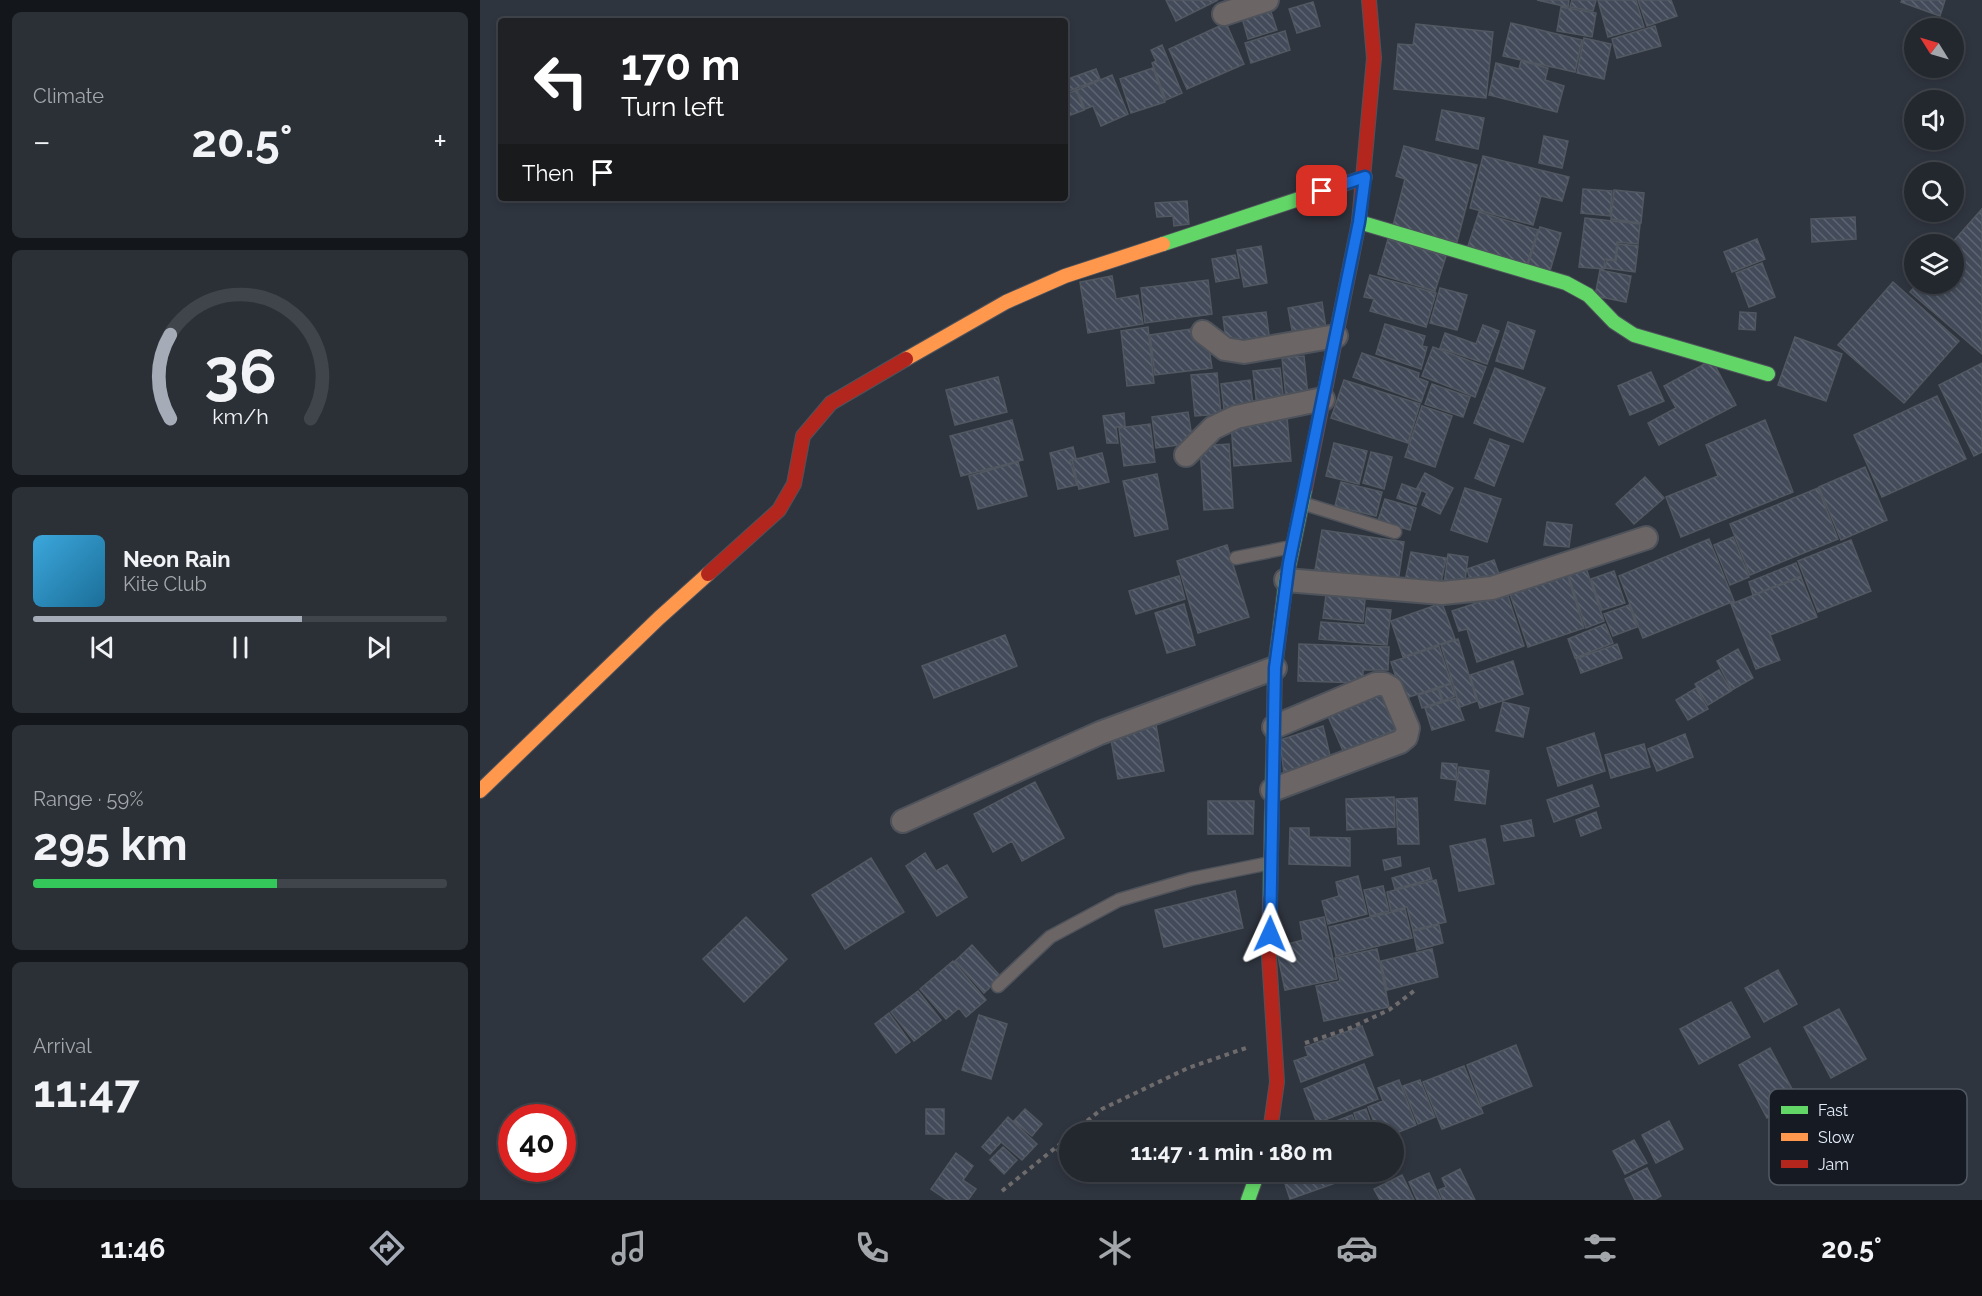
<!DOCTYPE html>
<meta charset="utf-8">
<style>
body{margin:0;font-family:Raleway,sans-serif;background:#2b3037;color:#f1f3f6;height:100vh;display:flex;flex-direction:column;font-size:22px;white-space:nowrap}
*{box-sizing:border-box;margin:0}
p{font-size:20px;color:#a3a6aa}
.icon{flex:none;width:33px;height:33px;fill:none;stroke:currentColor;stroke-width:2;stroke-linecap:round;stroke-linejoin:round}
.map{position:relative;flex:1;overflow:hidden}
.details{display:flex;flex-direction:column;gap:12px;padding:12px;background:#13161a;width:480px}
.details>*{flex:none}
.guide{position:absolute;left:18px;top:18px;width:570px;height:183px;border-radius:6px;box-shadow:0 3px 9px #0003,0 0 0 2px #40444b;background:#202124;color:#fff;overflow:hidden}
.needle{width:39px;rotate:307deg}
.fabs{position:absolute;left:1424px;top:18px;display:grid;gap:12px}
.fabs a{display:grid;place-items:center;width:60px;height:60px;border-radius:50%;background:#23282f;box-shadow:0 3px 9px #0003,0 0 0 2px #40444b;font-size:30px}
.speed{position:absolute;left:18px;top:1104px;display:flex;gap:12px;font-size:30px;font-weight:700;text-align:center}
.speed>*{display:grid;place-content:center;width:78px;height:78px;border-radius:50%;background:#23282f;box-shadow:0 3px 9px #0003,0 0 0 2px #40444b;line-height:1}
.speed .limit{border:9px solid #d22;background:#fff;color:#111}
.pin{position:absolute;display:grid;place-items:center;width:51px;height:51px;color:#fff;margin:-26px;border-radius:12px;box-shadow:0 3px 9px #0006}
.me{position:absolute;width:66px;margin:-33px;rotate:1deg;stroke-linejoin:round;filter:drop-shadow(0 0 4px #0008)}
.turn{display:flex;align-items:center;gap:21px;height:126px;padding:0 24px;font-size:27px}
.turn .icon{width:78px;height:78px;stroke-width:2.5}
.turn b{display:block;font-size:42px;line-height:51px}
.then{display:flex;align-items:center;height:57px;padding:0 24px;background:#0003;gap:12px;font-size:22px}
.big{font-size:45px;font-weight:700;line-height:1.1}
.details .widget{flex:1;display:flex;flex-direction:column;justify-content:center;gap:9px;min-width:0;padding:0 21px;border-radius:9px;background:#2b3037}
.details .dial{align-items:center;gap:0}
.dial svg{height:156px;overflow:visible;fill:none;stroke:#40444b;stroke-width:7;stroke-linecap:round;text-anchor:middle}
.dial text{fill:#f1f3f6;stroke:none}
.song{display:flex;align-items:center;gap:18px}
.cover{width:72px;height:72px;border-radius:9px;background:linear-gradient(135deg,hsl(200 70% 55%),hsl(200 70% 35%))}
.played{height:6px;border-radius:3px;background:linear-gradient(90deg,#a5acb8 65%,#40444b 65%)}
.keys{display:flex;justify-content:space-around;direction:ltr}
.heat{display:flex;justify-content:space-between;align-items:center;font-size:33px;direction:ltr}
.charge{height:9px;border-radius:4px;background:linear-gradient(90deg,#34c759 59%,#40444b 0)}
.trip{position:absolute;left:579px;top:1122px;width:345px;height:60px;border-radius:30px;background:#23282f;box-shadow:0 3px 9px #0003,0 0 0 2px #40444b;font-weight:700;line-height:60px;text-align:center}
.tab-bar{display:flex;height:96px;justify-content:space-around;align-items:center;background:#0e1013;color:#a3a6aa}
.tab-bar .icon{width:42px;height:42px}
.tab-bar .current{color:#a5acb8}
.tab-bar b{font-size:27px;color:#f1f3f6}
main{display:flex;flex:1;min-height:0}
.map>svg:first-child{display:block}
.building{fill:url(#building-back-hatch);stroke:#525861;stroke-width:1.5}
.lines{fill:none;stroke-linecap:round;stroke-linejoin:round}
.lane-casing{stroke:#4e535b;stroke-width:15}
.street-casing{stroke:#4e535b;stroke-width:26}
.fast-casing{stroke:#4e535b;stroke-width:16}
.slow-casing{stroke:#4e535b;stroke-width:16}
.jam-casing{stroke:#4e535b;stroke-width:16}
.path{stroke:#6e6b6d;stroke-width:4;stroke-dasharray:4.5 4.5;stroke-linecap:butt}
.lane{stroke:#6c6565;stroke-width:12}
.street{stroke:#6c6565;stroke-width:22}
.fast{stroke:#63d668;stroke-width:14}
.slow{stroke:#ff974d;stroke-width:14}
.jam{stroke:#b3261e;stroke-width:14}
.route-casing{stroke:#114b97;stroke-width:15}
.route{stroke:#1a73e8;stroke-width:10}
.key{fill:#151a23;stroke:#535963;stroke-width:1.5}
.key-label{font-size:16px;fill:#e4ecf9}
</style>
<main>
<section class="details">
<div class="widget"><p>Climate</p>
<div class="heat"><a>−</a><b class="big">20.5°</b><a>+</a></div>
</div>
<div class="widget dial"><svg viewBox="0 0 100 80">
<path d="M14 69A42 42 0 1 1 86 69"/>
<path d="M14 69A42 42 0 0 1 14 26" stroke="#a5acb8"/>
<text x="50" y="56" font-size="32" font-weight="700">36</text>
<text x="50" y="72" font-size="11">km/h</text>
</svg></div>
<div class="widget">
<div class="song"><i class="cover"></i><div><b>Neon Rain</b><p>Kite Club</p></div></div>
<div class="played"></div>
<div class="keys"><svg class="icon" aria-label="previous" viewBox="0 0 24 24"><path d="M18 5L8 12l10 7zM5 5v14"/></svg><svg class="icon" aria-label="pause" viewBox="0 0 24 24"><path d="M8 5v14M16 5v14"/></svg><svg class="icon" aria-label="next" viewBox="0 0 24 24"><path d="M6 5l10 7-10 7zM19 5v14"/></svg></div>
</div>
<div class="widget"><p>Range · 59%</p><b class="big">295 km</b><div class="charge"></div></div>
<div class="widget"><p>Arrival</p><b class="big">11:47</b></div>
</section>
<div class="map">
<svg width="1502" height="1200" viewBox="0 0 1502 1200">
<defs>
<pattern id="building-back-hatch" width="6" height="6" patternUnits="userSpaceOnUse" patternTransform="scale(1.5)"><rect width="6" height="6" fill="#434b5a"/><path d="M-1 5l2 2M0 0l6 6M5-1l2 2" fill="none" stroke="#5e6572"/></pattern>
</defs>
<rect width="100%" height="100%" fill="#2f353f"/>
<path class="building" d="M686 0H738L696 21Z
M1057 0H1089L1088 7Z
M1092 0H1116L1113 11 1090 7Z
M1118 0H1156L1164 27 1128 37Z
M1158 0H1191L1197 16 1167 26Z
M1422 0H1465L1460 16 1421 2Z
M833 2 840 26 817 33 809 9Z
M1081 7 1116 13 1112 37 1077 31Z
M790 9 797 30 768 39 762 18Z
M746 23 764 64 707 89 689 49Z
M1031 23 1102 40 1095 72 1023 56Z
M936 24 1013 32 1006 98 914 89 918 44 933 45Z
M1175 26 1181 46 1137 58 1132 39Z
M805 31 810 50 771 63 765 43Z
M1104 38 1131 44 1124 79 1097 73Z
M682 45 702 93 686 100 672 63 676 61 671 50Z
M1041 61 1068 68 1065 80 1084 86 1077 112 1009 95 1016 63 1039 69Z
M673 68 685 102 651 113 640 79Z
M616 69 620 79 589 91 585 80Z
M632 75 648 114 621 126 613 106 605 109 597 90Z
M596 90 604 110 588 116 585 108V95Z
M962 110 1004 118 998 149 956 140Z
M1064 136 1088 141 1082 168 1059 163Z
M924 146 997 165 977 242 913 226 925 179 916 176Z
M1003 156 1089 177 1082 201 1061 196 1053 225 990 208Z
M1103 189 1132 191 1130 216 1101 213Z
M1134 190 1164 193 1161 223 1131 219Z
M707 201 709 224 694 226 693 216 677 217 675 203Z
M1502 209V354L1430 292 1437 284H1473V244H1471Z
M999 212 1058 230 1047 264 988 246Z
M1375 217 1376 239 1332 242 1331 219Z
M1105 218 1160 224 1158 244 1137 242 1135 260 1125 259 1124 269 1099 267Z
M1060 227 1081 233 1070 271 1048 264Z
M908 239 966 256 955 291 898 274Z
M1277 239 1285 259 1252 272 1244 252Z
M1138 244 1158 246 1155 272 1125 268 1127 260 1136 261Z
M781 246 787 283 764 287 757 250Z
M755 255 759 278 736 282 732 259Z
M1282 263 1295 297 1269 307 1256 273Z
M1120 270 1151 276 1146 302 1115 296Z
M890 275 956 293 946 327 890 311 894 299 884 297Z
M632 276 636 299 658 295 663 324 608 333 600 282Z
M728 280 732 314 665 323 661 288Z
M1413 282 1479 341 1424 403 1358 345Z
M960 288 987 295 977 330 950 323Z
M842 302 847 335 814 341 808 308Z
M786 312 790 342 747 347 743 317Z
M1260 312 1276 313 1275 330 1259 329Z
M1028 322 1055 331 1043 369 1016 361Z
M905 324 945 336 942 346 947 347 941 369 896 354Z
M1003 325 1019 331 1007 364 960 348 965 333 996 344Z
M668 327 674 383 647 386 641 331Z
M718 328 728 341 732 368 675 375 670 335Z
M1315 337 1362 354 1346 401 1298 385Z
M953 347 1006 367 995 397 942 376Z
M882 353 939 373 938 378 948 382 941 402 873 377Z
M824 356 828 396 806 398 802 358Z
M1232 360 1256 405 1179 445 1168 423 1196 408 1184 386Z
M1502 363V452L1494 456 1459 385Z
M800 368 804 404 777 407 773 371Z
M1015 368 1065 388 1043 442 994 423Z
M1171 372 1184 401 1150 415 1138 386Z
M737 373 741 414 715 416 711 375Z
M518 377 527 412 475 425 466 390Z
M770 380 773 405 744 409 741 384Z
M864 380 940 404 928 443 851 418Z
M952 384 990 397 983 417 945 404Z
M1457 396 1486 459 1402 497 1374 435Z
M942 406 972 416 955 467 925 457Z
M708 412 713 443 676 448 672 417Z
M644 413 645 426 636 427 638 443H627L623 416Z
M807 417 811 461 754 466 751 422Z
M532 420 543 460 481 476 470 436Z
M1285 420 1313 492 1201 537 1186 497 1238 476 1226 445Z
M670 424 675 462 644 466 639 428Z
M1010 439 1029 446 1014 486 995 478Z
M854 443 887 451 879 484 846 476Z
M749 444 753 508 724 510 720 446Z
M593 447 596 459 590 460 597 485 578 489 570 453Z
M891 452 912 457 904 489 883 483Z
M622 453 629 482 599 489 592 460Z
M538 462 547 496 498 509 489 476Z
M1385 467 1407 520 1361 540 1339 487Z
M945 473 973 488 960 514 942 505 947 493 937 488Z
M677 474 688 529 655 536 643 481Z
M1165 477 1184 498 1154 524 1136 504Z
M861 482 902 492 896 516 855 506Z
M922 484 941 491 936 505 917 498Z
M985 488 1021 499 1007 542 971 530Z
M1338 488 1358 539 1270 575 1250 524Z
M905 499 936 508 930 530 898 521Z
M1067 522 1092 525 1089 547 1064 545Z
M842 530 924 542 918 582 835 570Z
M1253 537 1269 577 1250 585 1234 545Z
M1229 539 1254 601 1163 638 1139 576Z
M1371 540 1391 591 1338 612 1318 561Z
M747 545 769 617 718 633 697 561Z
M931 552 966 558 960 588 925 581Z
M968 554 988 557 984 588 964 585Z
M1014 560 1020 577 992 586 987 569Z
M1316 563 1321 576 1273 595 1269 582Z
M1105 565 1124 621 1106 628 1087 571Z
M1086 571 1104 628 1048 647 1029 591Z
M1134 571 1145 603 1122 610 1111 579Z
M699 576 705 599 656 614 649 591Z
M1321 577 1337 617 1290 635 1300 660 1276 669 1251 604Z
M1027 593 1044 646 997 662 987 629 979 631 972 611Z
M846 595 885 600 883 622 843 618Z
M962 603 975 639 923 657 911 621Z
M704 604 715 645 687 653 675 613Z
M1149 605 1157 627 1133 636 1124 614Z
M887 608 911 610 907 645 839 639 841 622 885 625Z
M1125 624 1133 643 1095 658 1088 639Z
M525 635 537 666 454 698 442 666Z
M978 639 997 701 980 707 961 645Z
M819 644 909 647 908 670H883V683L818 681Z
M1137 644 1142 658 1101 673 1096 659Z
M959 646 971 683 923 699 911 662Z
M1258 649 1273 678 1252 690 1237 661Z
M1033 661 1043 694 1000 708 990 675Z
M1239 670 1251 691 1228 705 1215 684Z
M971 684 975 696 963 701 959 688Z
M1216 688 1228 709 1208 720 1196 700Z
M905 689 921 727 864 753 847 714Z
M958 689 962 701 942 708 938 695Z
M976 698 984 720 952 730 945 708Z
M1023 702 1049 708 1043 737 1016 731Z
M676 725 684 771 638 779 630 734Z
M843 726 852 764 804 774 800 740Z
M1114 733 1125 771 1078 786 1067 748Z
M1205 734 1213 757 1177 771 1168 749Z
M1164 744 1170 767 1131 778 1125 755Z
M962 763 977 764 976 780 961 778Z
M979 767 1009 771 1005 804 975 800Z
M555 782 584 838 542 861 532 841 513 852 494 814Z
M1112 785 1119 806 1074 822 1067 800Z
M914 797 915 827 867 830 866 799Z
M937 798 939 844H918L916 799Z
M728 801H774L773 834H728Z
M1116 812 1121 828 1101 836 1096 820Z
M1051 820 1054 836 1024 841 1021 826Z
M810 828H829V837L870 838V866L809 864Z
M1005 839 1014 884 979 891 970 846Z
M445 853 456 871 467 865 487 897 457 916 426 866Z
M920 857 921 866 905 870 903 860Z
M391 858 424 912 365 949 332 895Z
M949 868 952 879 915 889 912 878Z
M878 876 887 914 848 924 842 901 859 896 856 882Z
M956 880 966 922 933 930 927 907 911 911 907 892Z
M903 886 909 911 890 916 884 890Z
M755 891 763 928 684 947 675 910Z
M925 909 932 938 856 956 849 927Z
M266 917 307 959 264 1002 223 959Z
M844 917 857 979 805 990 796 947 823 940 820 922Z
M959 925 963 943 937 950 933 931Z
M492 945 521 977 504 993 475 961Z
M897 949 909 1007 844 1021 836 986 860 981 855 958Z
M952 949 958 977 907 990 901 961Z
M473 961 506 1000 486 1017 479 1008 466 1019 440 989Z
M1298 970 1317 1004 1284 1022 1265 988Z
M438 991 461 1020 434 1041 411 1012Z
M1251 1002 1270 1037 1219 1064 1200 1029Z
M1359 1009 1386 1059 1351 1078 1324 1027Z
M409 1013 430 1042 416 1053 395 1024Z
M499 1015 527 1024 511 1079 482 1070Z
M882 1026 893 1055 821 1082 814 1061 828 1056 825 1047Z
M1036 1045 1052 1086 1002 1106 987 1065Z
M1290 1048 1319 1102 1287 1118 1259 1065Z
M884 1064 898 1099 837 1123 824 1089Z
M984 1066 1003 1113 962 1129 943 1082Z
M919 1080 936 1125 914 1134 898 1132 888 1107 903 1101 898 1088Z
M940 1080 955 1117 938 1124 923 1086Z
M446 1109H464V1134H446Z
M545 1109 562 1124 552 1136 534 1121Z
M886 1109 893 1129 880 1132 874 1113Z
M872 1115 879 1132H837L835 1129Z
M528 1117 557 1144 542 1160 521 1142 510 1154 502 1147Z
M1189 1121 1203 1149 1176 1163 1162 1135Z
M611 1122 620 1132H599Z
M590 1140V1167L576 1150Z
M1154 1140 1167 1163 1145 1174 1133 1151Z
M523 1147 537 1160 524 1174 510 1160Z
M476 1153 493 1166 483 1180 496 1189 488 1200H467L451 1189Z
M1167 1168 1181 1196 1174 1200H1155L1145 1179Z
M980 1169 995 1200H963L959 1190 966 1187 962 1178Z
M801 1172H883L884 1173 810 1199Z
M949 1173 961 1200H937L929 1182Z
M922 1175 934 1200H900L894 1189Z"/>
<g class="lines">
<defs>
<path id="lane" d="M822 503 915 532
M756 558 811 547
M518 986 570 937 639 900 711 879 790 863"/>
<path id="street" d="M744 14 787 0
M723 332 745 349 764 352 856 336
M706 455 733 428 756 417 843 399
M806 580 962 593 1012 588 1166 538
M792 790 920 742 926 737 928 728 911 688 904 684H896L794 727
M423 821 620 733 795 668"/>
<path id="fast" d="M879 222 1086 283 1108 295 1134 322 1154 335 1288 374
M683 244 885 177
M790 899 795 668 806 580 825 489
M768 1200 778 1172"/>
<path id="slow" d="M426 359 526 302 585 276 683 244
M0 791 179 618 228 574"/>
<path id="jam" d="M825 489 879 222 894 58 889 0
M228 574 299 510 314 484 323 436 351 403 426 359
M790 1132 797 1082 789 957 790 899"/>
</defs>
<use href="#lane" class="lane-casing"/>
<use href="#street" class="street-casing"/>
<use href="#fast" class="fast-casing"/>
<use href="#slow" class="slow-casing"/>
<use href="#jam" class="jam-casing"/>
<path class="path" d="M825 1043 870 1028 909 1010 934 991
M593 1132 622 1109 708 1068 766 1048
M522 1191 590 1136"/>
<use href="#lane" class="lane"/>
<use href="#street" class="street"/>
<use href="#fast" class="fast"/>
<use href="#slow" class="slow"/>
<use href="#jam" class="jam"/>
</g>
<g class="lines">
<defs>
<path id="route" d="M790 934 795 668 809 563 879 222 885 177 842 191"/>
</defs>
<use href="#route" class="route-casing"/>
<use href="#route" class="route"/>
</g>
<rect x="1289" y="1089" width="198" height="96" rx="9" class="key"/>
<rect x="1301" y="1106" width="27" height="8" fill="#63d668"/>
<rect x="1301" y="1133" width="27" height="8" fill="#ff974d"/>
<rect x="1301" y="1160" width="27" height="8" fill="#b3261e"/>
<g class="key-label">
<text x="1338" y="1116">Fast</text>
<text x="1338" y="1143">Slow</text>
<text x="1338" y="1170">Jam</text>
</g>
</svg>
<div class="fabs">
<a><svg class="needle" viewBox="-14 -14 28 28"><path d="M0-13l5 13h-10z" fill="#e53935"/><path d="M0 13l5-13h-10z" fill="#a3a6aa"/></svg></a>
<a><svg class="icon" aria-label="sound" viewBox="0 0 24 24"><path d="M4 9h4l5-4v14l-5-4H4zM17 9q2 3 0 6"/></svg></a>
<a><svg class="icon" aria-label="search" viewBox="0 0 24 24"><circle cx="10" cy="10" r="6"/><path d="M15 15l6 6"/></svg></a>
<a><svg class="icon" aria-label="layers" viewBox="0 0 24 24"><path d="M12 4l9 5-9 5-9-5zM3 14l9 5 9-5"/></svg></a>
</div>
<div class="speed"><div class="limit">40</div></div>
<div class="pin" style="left:842px;top:191px;background:#d93025"><svg class="icon" aria-label="arrive" viewBox="0 0 24 24"><path d="M6 21V4h12l-3 4 3 4H6"/></svg></div>
<svg class="me" style="left:790px;top:934px" viewBox="-20 -20 40 40"><path d="M0-17L14 15 0 8-14 15z" fill="#1a73e8" stroke="#fff" stroke-width="4"/></svg>
<div class="trip">11:47 · 1 min · 180 m</div>
<div class="guide">
<div class="turn"><svg class="icon" aria-label="left" viewBox="0 0 24 24"><path d="M17 20v-9H6M10 6l-5 5 5 5"/></svg><div><b>170 m</b>Turn left</div></div>
<div class="then">Then<svg class="icon" aria-label="arrive" viewBox="0 0 24 24"><path d="M6 21V4h12l-3 4 3 4H6"/></svg></div>
</div>
</div>
</main>
<nav class="tab-bar">
<b>11:46</b>
<svg class="icon current" aria-label="directions" viewBox="0 0 24 24"><path d="M12 3l9 9-9 9-9-9zM9 14v-3h6M13 9l2 2-2 2"/></svg>
<svg class="icon" aria-label="music" viewBox="0 0 24 24"><path d="M9 18V5l10-2v13"/><circle cx="6" cy="18" r="3"/><circle cx="16" cy="16" r="3"/></svg>
<svg class="icon" aria-label="phone" viewBox="0 0 24 24"><path d="M5 4h4l2 5-3 2q2 4 5 5l2-3 5 2v4C11 20 4 13 5 4z"/></svg>
<svg class="icon" aria-label="climate" viewBox="0 0 24 24"><path d="M12 3v18M4 7l16 10M4 17L20 7"/></svg>
<svg class="icon" aria-label="car" viewBox="0 0 24 24"><path d="M5 17H2v-5l4-1 3-4h7l3 4 3 1v5h-3M9 17h6M6 11h13"/><circle cx="7" cy="17" r="2"/><circle cx="17" cy="17" r="2"/></svg>
<svg class="icon" aria-label="filters" viewBox="0 0 24 24"><path d="M4 7h16M4 17h16"/><circle cx="9" cy="7" r="2"/><circle cx="15" cy="17" r="2"/></svg>
<b>20.5°</b>
</nav>
